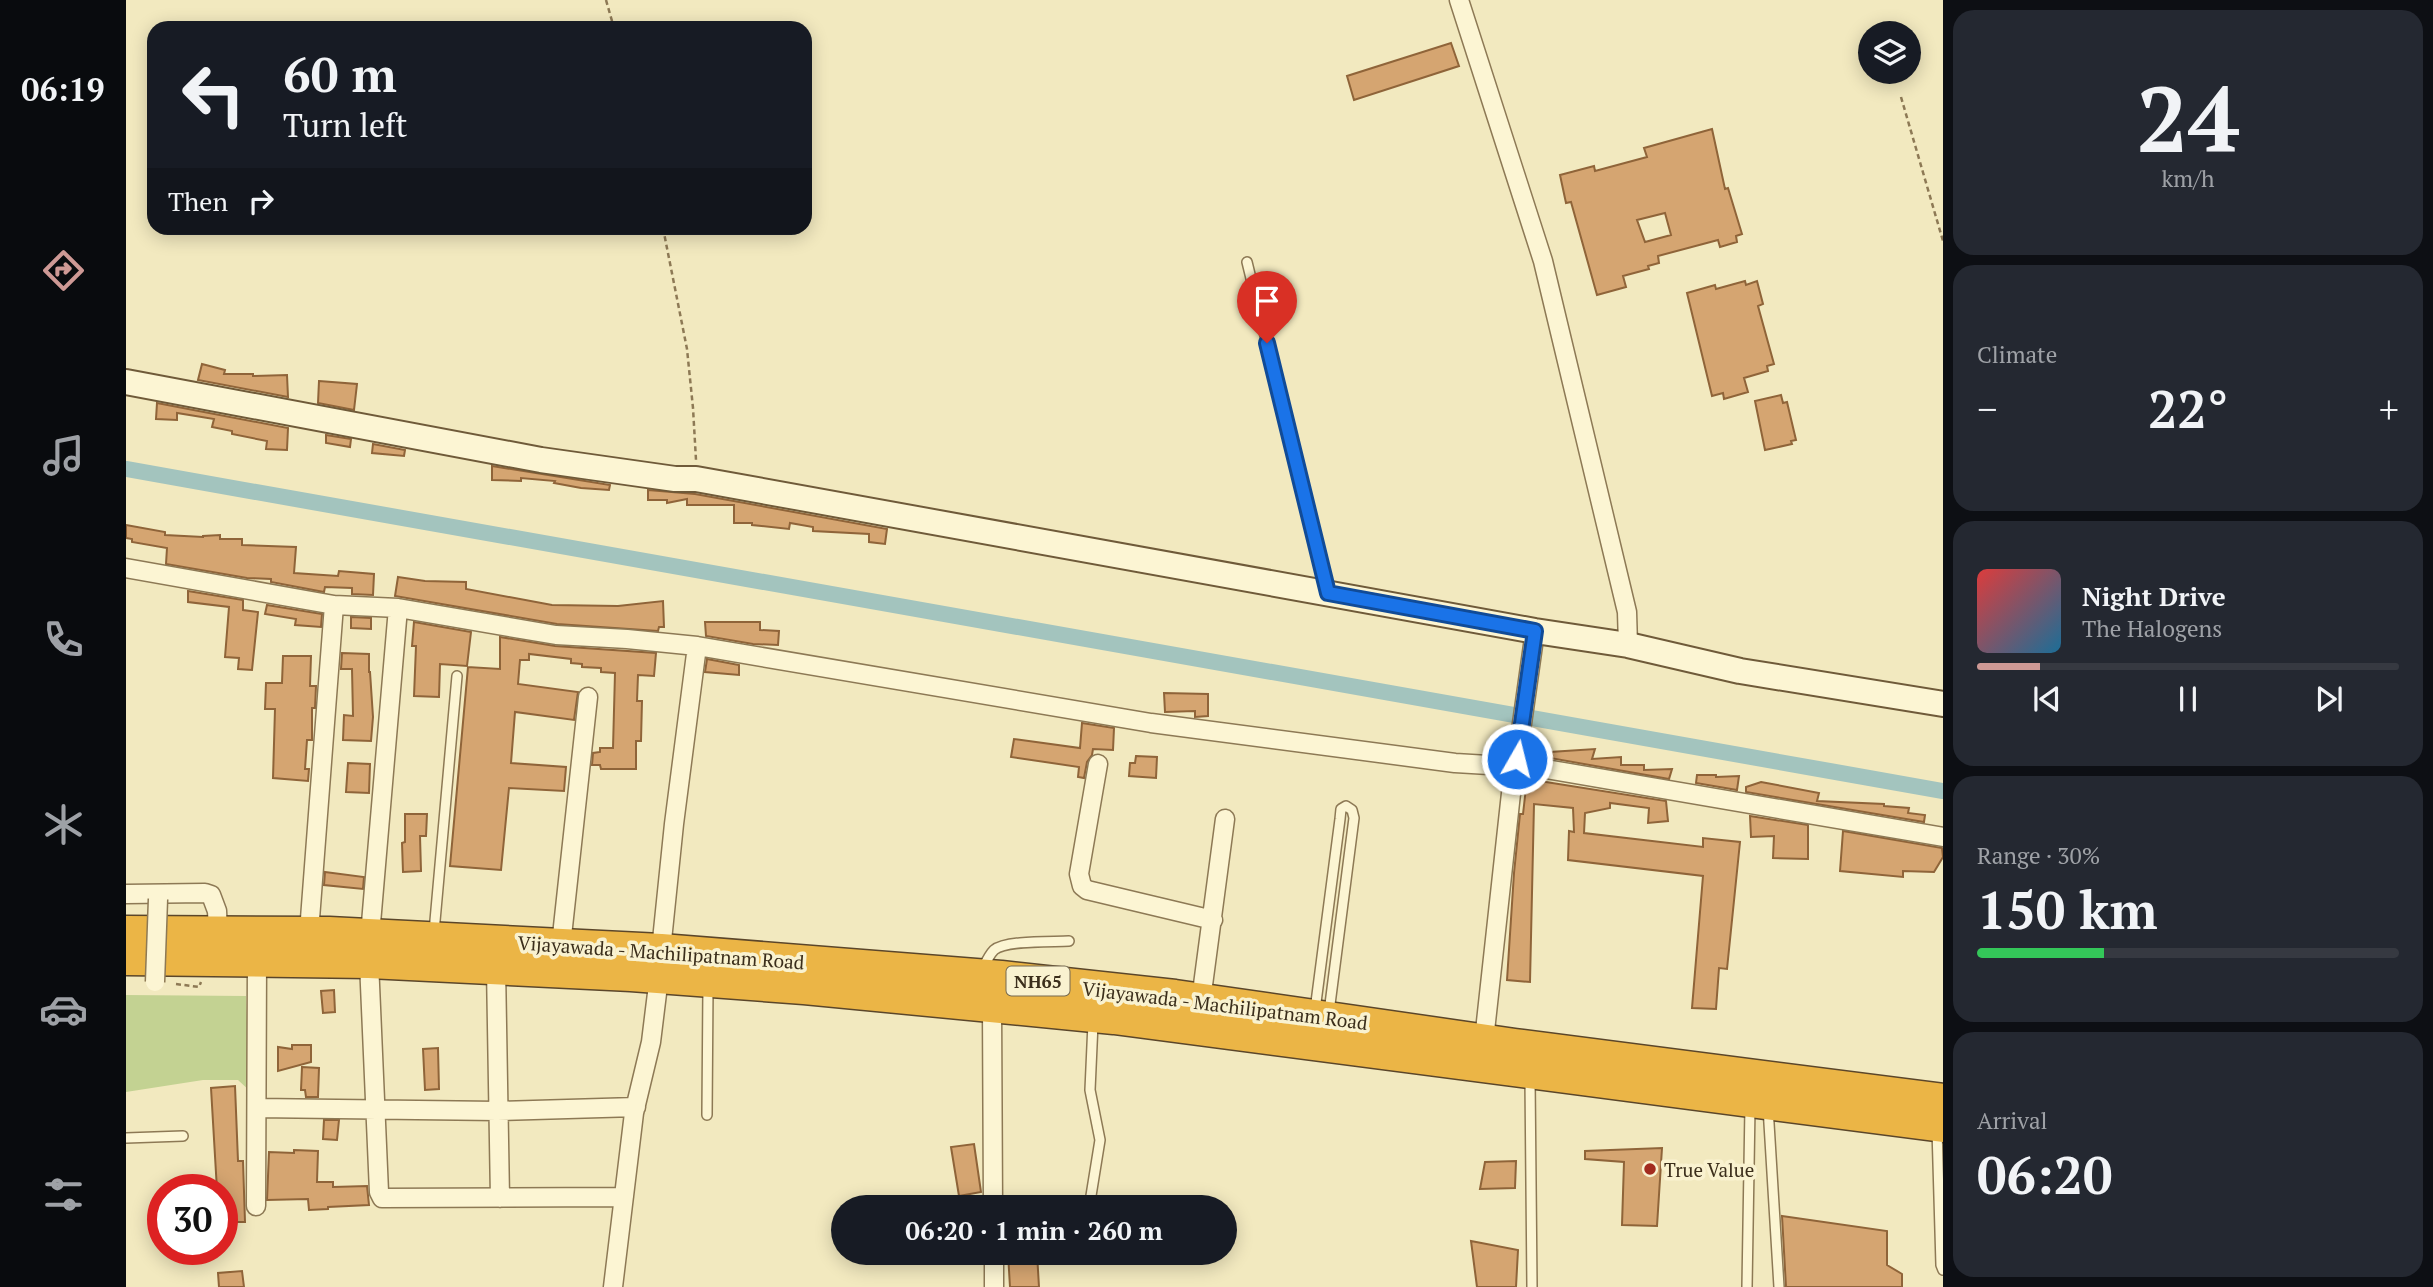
<!DOCTYPE html>
<meta charset="utf-8">
<style>
body{margin:0;font-family:"PT Serif",serif;background:#242831;color:#f1f3f6;height:100vh;display:flex;flex-direction:column;font-size:26px;white-space:nowrap}
*{box-sizing:border-box;margin:0}
p{font-size:23px;color:#9ea1a6}
.icon{flex:none;width:38px;height:38px;fill:none;stroke:currentColor;stroke-width:2;stroke-linecap:round;stroke-linejoin:round}
.map{position:relative;flex:1;overflow:hidden}
.panel{display:flex;flex-direction:column;gap:10px;padding:10px;background:#0d0f14;width:490px}
.panel>*{flex:none}
.guide{position:absolute;left:21px;top:21px;width:665px;height:214px;border-radius:21px;box-shadow:0 4px 18px #0003;background:#171b24;color:#f1f3f6;overflow:hidden}
.fabs{position:absolute;left:1732px;top:21px;display:grid;gap:14px}
.fabs a{display:grid;place-items:center;width:63px;height:63px;border-radius:50%;background:#171b24;box-shadow:0 4px 18px #0003;font-size:35px}
.speed{position:absolute;left:21px;top:1174px;display:flex;gap:14px;font-size:35px;font-weight:700;text-align:center}
.speed>*{display:grid;place-content:center;width:91px;height:91px;border-radius:50%;background:#171b24;box-shadow:0 4px 18px #0003;line-height:1}
.speed .limit{border:10px solid #d22;background:#fff;color:#111}
.pin{position:absolute;display:grid;place-items:center;width:60px;height:60px;color:#fff;margin:-72px -30px;border-radius:50% 50% 50% 0;rotate:-45deg;box-shadow:0 0 7px #0007}
.pin .icon{rotate:45deg}
.me{position:absolute;width:77px;margin:-38px;rotate:8deg;stroke-linejoin:round;filter:drop-shadow(0 0 5px #0008)}
.turn{display:flex;align-items:center;gap:24px;height:147px;padding:0 21px;font-size:32px}
.turn .icon{width:91px;height:91px;stroke-width:2.5}
.turn b{display:block;font-size:49px;line-height:60px}
.then{display:flex;align-items:center;height:66px;padding:0 21px;background:#0003;gap:14px;font-size:26px}
.big{font-size:52px;font-weight:800;line-height:1.1}
.panel .tile{flex:1;display:flex;flex-direction:column;justify-content:center;gap:10px;min-width:0;padding:0 24px;border-radius:21px;background:#242831}
.panel .dial{align-items:center;gap:0}
.dial b{font-size:91px;line-height:1}
.song{display:flex;align-items:center;gap:21px}
.cover{width:84px;height:84px;border-radius:10px;background:linear-gradient(135deg,hsl(0 70% 55%),hsl(200 70% 35%))}
.played{height:7px;border-radius:4px;background:linear-gradient(90deg,#ce9995 15%,#363941 15%)}
.keys{display:flex;justify-content:space-around;direction:ltr}
.heat{display:flex;justify-content:space-between;align-items:center;font-size:38px;direction:ltr}
.charge{height:10px;border-radius:5px;background:linear-gradient(90deg,#34c759 30%,#363941 0)}
.trip{position:absolute;left:705px;top:1195px;width:406px;height:70px;border-radius:35px;background:#171b24;box-shadow:0 4px 18px #0003;font-weight:800;line-height:70px;text-align:center}
main{display:flex;flex:1;min-height:0}
.tabs{display:flex;flex-direction:column;width:126px;justify-content:space-around;align-items:center;background:#090b0e;color:#9ea1a6}
.tabs .icon{width:49px;height:49px}
.tabs .current{color:#ce9995}
.tabs b{font-size:32px;color:#f1f3f6}
.map>svg:first-child{display:block}
.green{fill:#c3d292}
.lines{fill:none;stroke-linecap:round;stroke-linejoin:round}
.canal{stroke:#a3c4be;stroke-width:16}
.building{fill:#d5a571;stroke:#8f6439;stroke-width:2;fill-rule:evenodd}
.lane-casing{stroke:#8d7955;stroke-width:12}
.street-casing{stroke:#8d7955;stroke-width:21}
.secondary-casing{stroke:#6f5a39;stroke-width:28}
.highway-casing{stroke:#5b462a;stroke-width:35}
.path{stroke:#8d7955;stroke-width:2.5;stroke-dasharray:5 3.5;stroke-linecap:butt}
.lane{stroke:#fcf5d3;stroke-width:9}
.street{stroke:#fcf5d3;stroke-width:18}
.secondary{stroke:#fcf5d3;stroke-width:24}
.highway{stroke:#ebb546;stroke-width:32}
.street-bridge-casing{stroke:#8d7955;stroke-width:21;stroke-linecap:butt}
.street-bridge{stroke:#fcf5d3;stroke-width:18}
.route-casing{stroke:#114b97;stroke-width:18}
.route{stroke:#1a73e8;stroke-width:12}
.poi-dot{fill:#a32c1f;stroke:#f9f2d0;stroke-width:2.5}
.labels{text-anchor:middle;dominant-baseline:central;stroke-width:7;stroke-linejoin:round;paint-order:stroke}
.shield{fill:#f9f2d0;stroke:#746951;stroke-width:2}
.shield-label{font-size:18px;font-weight:bold;fill:#3b2e1b}
.street-label{font-size:19px;fill:#3b2e1b;stroke:#f9f2d0}
.poi-label{font-size:19px;fill:#3b2e1b;stroke:#f9f2d0;text-anchor:start}
</style>
<main>
<nav class="tabs">
<b>06:19</b>
<svg class="icon current" aria-label="directions" viewBox="0 0 24 24"><path d="M12 3l9 9-9 9-9-9zM9 14v-3h6M13 9l2 2-2 2"/></svg>
<svg class="icon" aria-label="music" viewBox="0 0 24 24"><path d="M9 18V5l10-2v13"/><circle cx="6" cy="18" r="3"/><circle cx="16" cy="16" r="3"/></svg>
<svg class="icon" aria-label="phone" viewBox="0 0 24 24"><path d="M5 4h4l2 5-3 2q2 4 5 5l2-3 5 2v4C11 20 4 13 5 4z"/></svg>
<svg class="icon" aria-label="climate" viewBox="0 0 24 24"><path d="M12 3v18M4 7l16 10M4 17L20 7"/></svg>
<svg class="icon" aria-label="car" viewBox="0 0 24 24"><path d="M5 17H2v-5l4-1 3-4h7l3 4 3 1v5h-3M9 17h6M6 11h13"/><circle cx="7" cy="17" r="2"/><circle cx="17" cy="17" r="2"/></svg>
<svg class="icon" aria-label="filters" viewBox="0 0 24 24"><path d="M4 7h16M4 17h16"/><circle cx="9" cy="7" r="2"/><circle cx="15" cy="17" r="2"/></svg>
</nav>
<div class="map">
<svg width="1817" height="1287" viewBox="0 0 1817 1287">
<rect width="100%" height="100%" fill="#f2e9bf"/>
<path class="green" d="M0 995 120 996 124 1091 112 1080H77L0 1092Z"/>
<g class="lines">
<path class="canal" d="M0 469 1817 791"/>
</g>
<path class="building" d="M1325 43 1333 66 1228 100 1221 76Z
M1586 129 1599 189 1602 188 1616 234 1610 236 1611 242 1594 247 1592 240 1532 256 1533 263 1522 266 1523 269 1497 276 1500 287 1471 295 1445 202 1440 203 1434 175 1468 166 1469 171 1521 157 1518 148ZM1539 213 1545 235 1519 242 1511 220Z
M1619 281 1620 285 1631 281 1637 304 1632 306 1648 364 1641 366 1642 371 1618 378 1622 392 1598 399 1597 393 1586 396 1561 293 1589 285 1590 289Z
M76 364 99 370 98 374H127V376L161 375 162 397 72 380Z
M193 381 231 384 228 410 192 403Z
M1655 395 1657 403 1661 402 1670 440 1665 441 1666 444 1639 450 1629 401Z
M31 403 162 428 161 450 140 449 141 441 106 434V431L86 427 88 419 51 413V420L30 419Z
M200 435 225 439 224 447 200 443Z
M247 444 279 450 278 456 246 453Z
M366 466 484 485 483 490 455 488 428 483 429 481 395 478V481L366 480Z
M522 490 569 494 761 529 759 544 743 542V534L687 531V527L664 523 663 529 626 525V523H608V505H561V499L541 503V500H522Z
M0 525 39 532V535L77 537V536L94 535V539H116V545L170 547 168 573 212 576 213 571 248 574 247 595 226 594V588L199 587 198 592 145 582V579L121 578 40 564 41 548 6 542V539L0 538Z
M272 577 299 581 340 582V589L426 605 492 606 537 601 538 627H533L532 631 431 624 269 596Z
M62 591 117 600V610L132 612 126 670 112 669 113 658 99 657 103 607 62 602Z
M141 605 196 614 195 627 169 625 170 619 139 614Z
M225 617 245 618V629L225 628Z
M288 622 345 632 341 666 314 664 313 697 288 696 290 646H286Z
M579 622H634V630L653 631 652 645 627 644 580 636Z
M374 637 429 646 530 653 528 676 512 675 511 701H516L515 741H510V769H475L474 765H466L467 753 474 752V748H487L489 673 475 672V668L456 667V664L445 663V659L403 654V660H394L392 684 452 692 448 720 389 712 385 763 440 767 438 791 383 788 375 870 324 866 342 667 374 669Z
M216 653 243 654V672H244L247 717 245 741 217 740 218 715 227 716 226 669H215Z
M157 656H185L184 686H190L189 708H186V740H181L179 769H183L182 781 147 778 149 709H139L140 683H156Z
M581 659 613 665V675L579 672Z
M1038 693 1082 694V716L1069 717V711L1039 712Z
M956 723 988 728 987 750 967 749 966 755 961 762 958 778 952 777 953 767 885 757 888 739 954 748Z
M1469 749 1466 759 1495 757V765H1518V770L1546 769 1543 779 1424 758V752Z
M1010 756 1031 757 1030 778 1003 776 1004 763H1009Z
M222 763 244 764 243 793 220 792Z
M1571 775H1590V777L1613 776 1611 790 1570 783Z
M1401 779 1540 801 1542 821 1522 823 1523 808 1484 803V808L1459 813 1458 833 1577 847V838L1614 842 1601 969 1593 968 1590 1009 1566 1008 1577 876 1442 860 1443 831 1448 832 1447 808 1408 804 1404 982 1381 980 1388 873 1394 814H1397Z
M1635 782 1693 793 1691 801 1758 804V806L1783 808 1782 813 1799 815 1798 822 1620 792V787Z
M279 814H301L300 836H294L295 871 277 872 276 843 279 842Z
M1624 816 1682 825V859L1647 858 1648 836 1625 837Z
M1717 831 1816 848 1817 857 1808 872 1777 871V877L1714 871Z
M199 872 238 877 237 889 198 885Z
M208 990 209 1012 197 1013 195 991Z
M166 1045H185V1062L152 1071V1047L166 1049Z
M312 1048 313 1089 299 1090 297 1049Z
M176 1067 193 1068 192 1097H180L179 1090H175Z
M109 1086 112 1161H117L119 1222H96V1190H91L85 1088Z
M198 1120H213L211 1140 197 1139Z
M848 1144 855 1192 833 1196 825 1147Z
M1536 1148 1531 1226 1496 1225 1498 1162 1459 1159V1151Z
M168 1150 192 1151 191 1182H207V1187L241 1186 243 1205 202 1207V1209L183 1210 182 1199 141 1200 143 1152 168 1153Z
M1390 1161 1389 1188 1354 1189 1359 1162Z
M1656 1216 1761 1231V1265L1776 1274V1287H1660Z
M1345 1241 1392 1250 1390 1287H1351Z
M882 1253H911L913 1287H884Z
M116 1271 118 1287H93L92 1273Z"/>
<g class="lines">
<defs>
<path id="lane" d="M1121 262 1201 590
M308 932 331 676
M856 970C859 964 863 955 868 950 880 940 926 942 943 941
M1189 1010 1214 819 1215 809 1220 806 1226 810 1228 818 1203 1012
M1404 1079 1406 1287
M1642 1107 1653 1287
M581 1115 582 987
M1811 1129 1815 1265 1817 1270
M0 1138 57 1136
M963 1208 974 1140 964 1090 967 1023
M1621 1287 1624 1107"/>
<path id="street" d="M1333 0 1417 261 1501 612 1502 645
M0 568 208 605 272 608 430 635 501 639 571 646 1025 723 1329 763 1414 768 1817 837
M972 764 953 874 956 886 961 890 1087 920
M0 894 79 893 85 895 91 911 92 932
M183 932 208 605
M244 935 272 608
M435 945 462 697
M535 950 548 824 571 646
M243 962 253 1192 256 1198 498 1197
M370 968 374 1198
M1075 1000 1099 819
M866 1006 867 1208
M1358 1040 1388 766 1391 759 1409 631
M131 1108 371 1111 510 1107
M130 1206 131 961
M868 1253V1287
M487 1287 508 1113 525 1042 533 977"/>
<path id="secondary" d="M0 382 415 460 549 479H570L1409 631 1502 645 1614 671 1817 704"/>
<path id="highway" d="M0 932 203 933 535 950 875 977 1049 996 1389 1045 1817 1100
M0 959 243 962 505 975 678 988 988 1018 1817 1126"/>
</defs>
<use href="#lane" class="lane-casing"/>
<use href="#street" class="street-casing"/>
<use href="#secondary" class="secondary-casing"/>
<use href="#highway" class="highway-casing"/>
<path class="path" d="M480 0 488 28
M1775 97 1817 241
M537 228 561 349 567 408 570 460
M50 984 73 987 75 982"/>
<use href="#lane" class="lane"/>
<use href="#street" class="street"/>
<use href="#secondary" class="secondary"/>
<use href="#highway" class="highway"/>
<defs>
<path id="street-bridge" d="M29 982 32 899"/>
</defs>
<use href="#street-bridge" class="street-bridge-casing"/>
<use href="#street-bridge" class="street-bridge"/>
</g>
<g class="lines">
<defs>
<path id="route" d="M1141 343 1202 593 1409 631 1391 759"/>
</defs>
<use href="#route" class="route-casing"/>
<use href="#route" class="route"/>
</g>
<circle class="poi-dot" cx="1524" cy="1169" r="7"/>
<g class="labels">
<rect class="shield" x="880.5" y="966.5" width="63" height="29" rx="5"/>
<g class="shield-label">
<text x="912" y="981">NH65</text>
</g>
<g class="street-label">
<text transform="translate(535 952) rotate(4)">Vijayawada - Machilipatnam Road</text>
<text transform="translate(1099 1005) rotate(7)">Vijayawada - Machilipatnam Road</text>
</g>
<g class="poi-label">
<text x="1538" y="1169">True Value</text>
</g>
</g>
</svg>
<div class="fabs">
<a><svg class="icon" aria-label="layers" viewBox="0 0 24 24"><path d="M12 4l9 5-9 5-9-5zM3 14l9 5 9-5"/></svg></a>
</div>
<div class="speed"><div class="limit">30</div></div>
<div class="pin" style="left:1141px;top:343px;background:#d93025"><svg class="icon" aria-label="arrive" viewBox="0 0 24 24"><path d="M6 21V4h12l-3 4 3 4H6"/></svg></div>
<svg class="me" style="left:1391px;top:759px" viewBox="-20 -20 40 40"><circle r="17" fill="#1a73e8" stroke="#fff" stroke-width="3"/><path d="M0-11L8 9 0 5-8 9z" fill="#fff"/></svg>
<div class="trip">06:20 · 1 min · 260 m</div>
<div class="guide">
<div class="turn"><svg class="icon" aria-label="left" viewBox="0 0 24 24"><path d="M17 20v-9H6M10 6l-5 5 5 5"/></svg><div><b>60 m</b>Turn left</div></div>
<div class="then">Then<svg class="icon" aria-label="right" viewBox="0 0 24 24"><path d="M7 20v-9h11M14 6l5 5-5 5"/></svg></div>
</div>
</div>
<section class="panel">
<div class="tile dial"><b>24</b><p>km/h</p></div>
<div class="tile"><p>Climate</p>
<div class="heat"><a>−</a><b class="big">22°</b><a>+</a></div>
</div>
<div class="tile">
<div class="song"><i class="cover"></i><div><b>Night Drive</b><p>The Halogens</p></div></div>
<div class="played"></div>
<div class="keys"><svg class="icon" aria-label="previous" viewBox="0 0 24 24"><path d="M18 5L8 12l10 7zM5 5v14"/></svg><svg class="icon" aria-label="pause" viewBox="0 0 24 24"><path d="M8 5v14M16 5v14"/></svg><svg class="icon" aria-label="next" viewBox="0 0 24 24"><path d="M6 5l10 7-10 7zM19 5v14"/></svg></div>
</div>
<div class="tile"><p>Range · 30%</p><b class="big">150 km</b><div class="charge"></div></div>
<div class="tile"><p>Arrival</p><b class="big">06:20</b></div>
</section>
</main>
